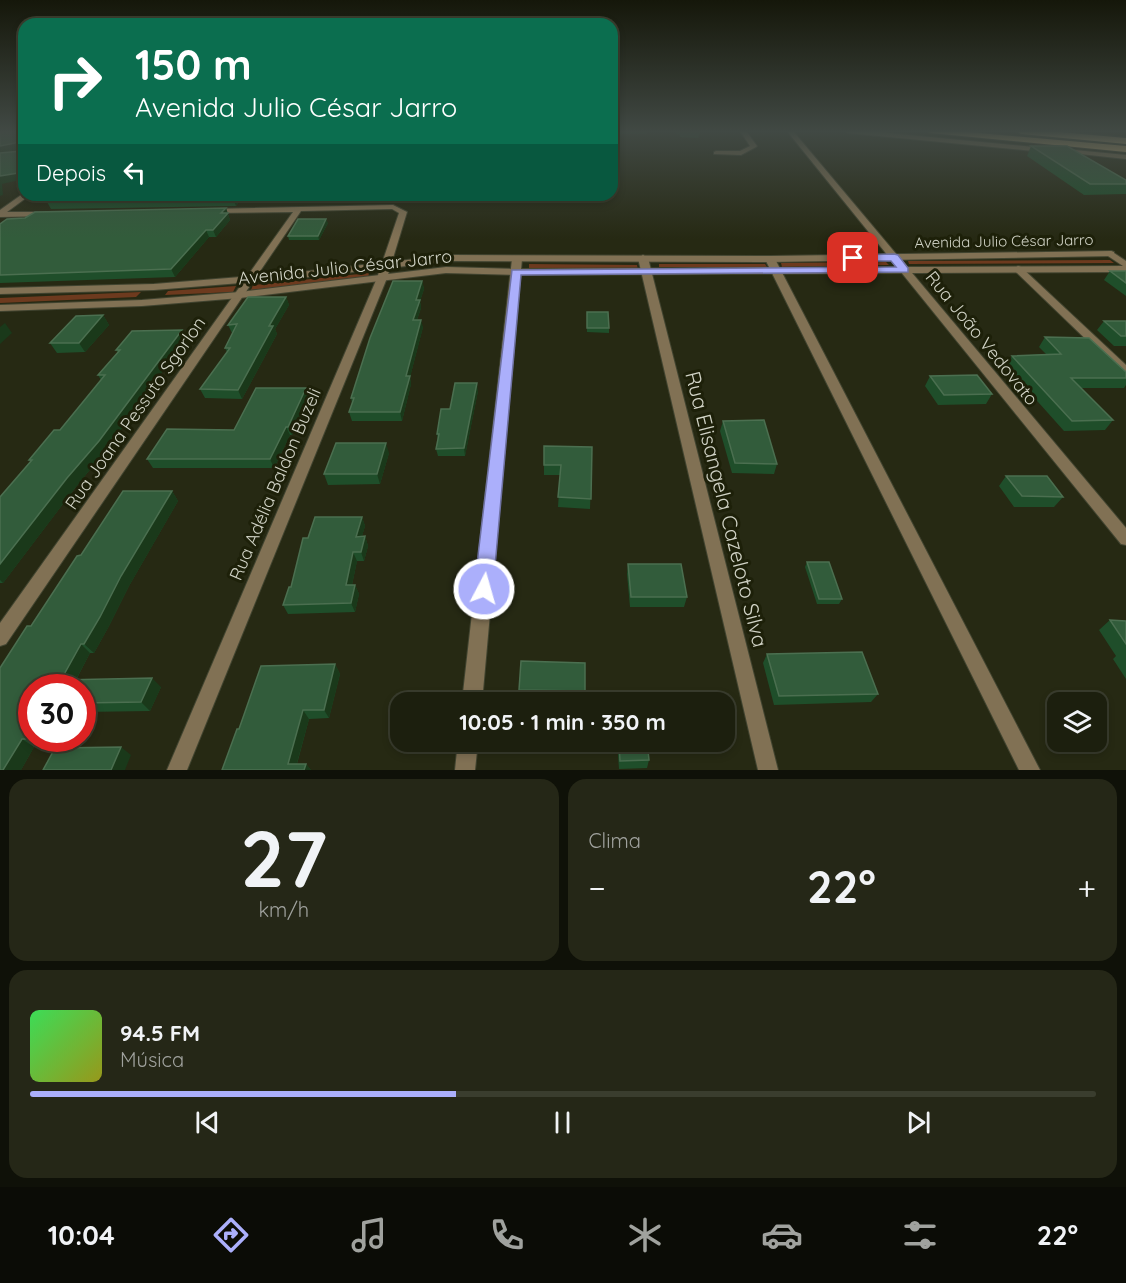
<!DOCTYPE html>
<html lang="pt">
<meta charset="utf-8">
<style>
body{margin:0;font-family:Quicksand,sans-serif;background:#252717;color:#f1f3f6;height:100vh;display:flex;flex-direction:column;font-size:22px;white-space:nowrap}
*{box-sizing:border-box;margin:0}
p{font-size:20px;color:#a0a29e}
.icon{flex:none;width:33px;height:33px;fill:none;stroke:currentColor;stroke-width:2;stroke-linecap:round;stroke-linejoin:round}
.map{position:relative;height:770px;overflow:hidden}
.panel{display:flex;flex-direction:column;gap:9px;padding:9px;background:#0f1108;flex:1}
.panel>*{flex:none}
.hud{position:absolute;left:18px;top:18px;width:600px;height:183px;border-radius:18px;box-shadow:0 3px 9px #0003,0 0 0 2px #3a3d2e;background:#0b6e4f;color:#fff;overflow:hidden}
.buttons{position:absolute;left:1047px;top:692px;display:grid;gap:12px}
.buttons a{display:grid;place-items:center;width:60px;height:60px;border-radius:12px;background:#1c1f0e;box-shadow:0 3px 9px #0003,0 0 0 2px #3a3d2e;font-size:30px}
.speed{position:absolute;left:18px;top:674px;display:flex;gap:12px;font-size:30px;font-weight:700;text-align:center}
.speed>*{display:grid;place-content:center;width:78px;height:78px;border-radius:50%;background:#1c1f0e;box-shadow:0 3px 9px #0003,0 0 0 2px #3a3d2e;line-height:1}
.speed .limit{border:9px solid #d22;background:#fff;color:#111}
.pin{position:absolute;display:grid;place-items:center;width:51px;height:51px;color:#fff;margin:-26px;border-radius:12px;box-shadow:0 3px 9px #0006}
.me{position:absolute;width:66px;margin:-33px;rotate:6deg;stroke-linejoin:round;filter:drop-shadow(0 0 4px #0008)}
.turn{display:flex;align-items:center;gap:21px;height:126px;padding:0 18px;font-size:27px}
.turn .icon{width:78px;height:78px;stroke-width:2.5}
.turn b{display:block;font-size:42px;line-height:51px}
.then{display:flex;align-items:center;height:57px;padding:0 18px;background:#0003;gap:12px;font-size:22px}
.big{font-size:45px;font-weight:700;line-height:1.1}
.panel .tile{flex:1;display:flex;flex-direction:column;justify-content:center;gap:9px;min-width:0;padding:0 21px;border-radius:18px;background:#252717}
.panel .dial{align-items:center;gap:0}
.dial b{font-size:78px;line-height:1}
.song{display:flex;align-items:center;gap:18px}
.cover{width:72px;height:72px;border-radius:9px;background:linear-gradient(135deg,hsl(130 70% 55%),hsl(60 70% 35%))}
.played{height:6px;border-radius:3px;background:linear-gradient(90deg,#abaffb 40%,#3a3d2e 40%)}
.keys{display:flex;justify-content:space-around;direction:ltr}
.heat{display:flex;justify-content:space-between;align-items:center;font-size:33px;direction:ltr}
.panel .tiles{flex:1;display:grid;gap:9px;grid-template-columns:1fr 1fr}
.tile:last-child{grid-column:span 2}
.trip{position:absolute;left:390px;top:692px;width:345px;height:60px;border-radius:18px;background:#1c1f0e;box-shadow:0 3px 9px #0003,0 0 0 2px #3a3d2e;font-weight:700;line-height:60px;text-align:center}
.tabs{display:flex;height:96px;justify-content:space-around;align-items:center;background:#0b0c06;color:#a0a29e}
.tabs .icon{width:42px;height:42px}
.tabs .on{color:#abaffb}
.tabs b{font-size:27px;color:#f1f3f6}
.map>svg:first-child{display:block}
.green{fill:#6d3a1e}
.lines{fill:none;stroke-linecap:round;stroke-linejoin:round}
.minor-casing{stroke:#414430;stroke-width:2}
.tertiary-casing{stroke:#414430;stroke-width:2}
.primary-casing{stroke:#414430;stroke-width:2}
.trunk-casing{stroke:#414430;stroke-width:3}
.minor{fill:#817154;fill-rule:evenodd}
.tertiary{fill:#817154;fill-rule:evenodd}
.primary{fill:#dcba7d;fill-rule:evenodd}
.trunk{fill:#ebca8e;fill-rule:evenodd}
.wall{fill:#1f4e2a}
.shaded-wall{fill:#1a391a}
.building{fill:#325c3b;stroke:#4b6f50;stroke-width:1.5}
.route{fill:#abaffb;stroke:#6f72a3;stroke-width:1.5}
.labels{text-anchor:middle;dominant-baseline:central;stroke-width:6;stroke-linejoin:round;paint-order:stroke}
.far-street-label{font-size:15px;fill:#d1d3c6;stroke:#1d2009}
.street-label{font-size:18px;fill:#d1d3c6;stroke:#1d2009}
.near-street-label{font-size:21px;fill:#d1d3c6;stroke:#1d2009}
</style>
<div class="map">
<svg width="1126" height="770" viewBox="0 0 1126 770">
<rect width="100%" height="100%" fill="#262913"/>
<path class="green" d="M1110 260 1114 263 909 264 908 261Z
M886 262 889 265 782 267 781 263Z
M529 264 637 265 638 270 529 269Z
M659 264H765L767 267H659Z
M369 273 368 278 251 290 253 285Z
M236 286 233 292 165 295 168 291Z
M141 292 136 297 0 303V298Z"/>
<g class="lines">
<defs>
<path id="minor" d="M740 131H746L757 146 756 147 741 155 714 154V152L716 151H740L750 146Z
M787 131H793L1126 528V545L1121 544Z
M845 131H867L1044 148 1047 150 1044 152 848 133Z
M1064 149 1126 155V159L1062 152V150Z
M24 193V195H30L7 212H47L51 214 50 216 0 217V210Z
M393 205 407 212 387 278 187 770H167L377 278 399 213 392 209 301 211 6 644 0 646V623L293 212 211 213H208V209Z
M1111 251 1126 261V268L1108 256V252Z
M643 255 648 258 778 770H758L638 258Z
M517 256 522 259 482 702H462L512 259Z
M770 256 775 259 1040 770H1019L765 259Z
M1018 266 1021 267 1126 365V375L1122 374 1015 271 1013 269Z
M458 741H478L475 770H455Z"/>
<path id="tertiary" d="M1111 251 1114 252V256L770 262 451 261 291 279 154 290 0 294V288L154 284 291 273 451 255 770 256Z
M1126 266V272L516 275 446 273 240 298 142 306 0 311V305L142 300 240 292 446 267 516 269Z"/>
<path id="primary" d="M927 131H956L1126 146V152L931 133Z"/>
<path id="trunk" d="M1017 131H1048L1126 138V144L1021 134Z"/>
</defs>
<use href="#minor" class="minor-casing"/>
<use href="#tertiary" class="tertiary-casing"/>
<use href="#primary" class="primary-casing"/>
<use href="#trunk" class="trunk-casing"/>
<use href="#minor" class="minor"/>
<use href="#tertiary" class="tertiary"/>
<use href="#primary" class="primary"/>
<use href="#trunk" class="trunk"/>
</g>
<path class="wall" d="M612 131H647V134H612Z
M675 131H701L698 138 680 137 679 134H676Z
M1031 146 1126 180V194L1084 195 1027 156Z
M57 195H244L236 206 51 209 47 202Z
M226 208 230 220 216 237H209L175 277 0 283V224Z
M328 223 319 240H289L288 236Z
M1110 271H1126V296L1104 280Z
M422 281 424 289 420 301 421 308 417 320 423 327 410 377 411 384 402 421H352L349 412 352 403 351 398Z
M286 297 289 305 275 329 277 334 242 399 205 398 200 389 227 352 225 348 233 333H232L228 325Z
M587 312 609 328V333L587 332Z
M103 315 109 325 85 352 57 353 50 343Z
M1104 321H1126V346H1114L1097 330Z
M1045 337 1126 372V385L1124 388H1081L1113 420 1105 430 1064 431 1006 366 1012 356 1046 354 1039 347Z
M186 339 106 450 75 488 3 583H0V497L30 462 29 460 60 430 101 380 98 375 118 353 116 350Z
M930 376 992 394 986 404 938 405 925 386Z
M478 391 465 456H438L436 449 438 441 437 434 450 409Z
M309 396 292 435H290L274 468H153L147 459 234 430Z
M723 421 777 464 774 474 732 473 720 431Z
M592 447 590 509 558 507 560 475H544V465Z
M389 453 380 484 328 485 324 474Z
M1006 476 1063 497 1054 507H1014L999 486Z
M172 491 178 501 129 586 109 626 94 653H90L76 680 161 687 150 711 82 712V687H32V738H43L39 747H34L21 770H0L31 626 81 555Z
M362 517 365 526 362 536H365L368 546 364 561H357L352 585H355L359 594 355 612 288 614 283 605 291 587 308 538Z
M807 562 842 599 839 604H817L805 567Z
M628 564 687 597 684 607H630L627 574Z
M1110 620 1126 621V679L1113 659 1116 656 1099 630Z
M767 654 878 694 871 702 774 705 763 663Z
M335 664 340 674 329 718 309 719 297 764H306L311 770H222L239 729Z
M519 690 585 691 584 700 520 699Z
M617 741H647L649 760 647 768 619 769Z"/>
<path class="shaded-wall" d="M20 142 24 149 0 153V146Z
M24 172V179L2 184 3 195 0 196V176Z
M236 195H244L236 206 233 199Z
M226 208 230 220 216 237 213 230 221 213Z
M326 219 328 223 319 240 318 236Z
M206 230 209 237 175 277 171 269Z
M422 281 424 289 420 301 421 308 414 328 413 320 416 300Z
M286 297 289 305 275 329 277 334 242 399 238 390 269 326Z
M103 315 109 325 85 352 79 343Z
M421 320 423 327 410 377 411 384 402 421 400 412 406 376Z
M5 323 12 333 0 344V327Z
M182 330 186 339 106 450 75 488 3 583 0 580V564Z
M477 383 478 391 465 456 464 448Z
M306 388 309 396 292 435 288 427Z
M286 427 290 435 274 468 270 459Z
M386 443 389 453 380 484 377 474Z
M172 491 178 501 129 586 109 626 94 653 84 644 121 576Z
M362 517 365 526 359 546 356 537Z
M365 536 368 546 364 561 361 552Z
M353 552 357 561 350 594 346 585Z
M355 585 359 594 355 612 351 603Z
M81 644 90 653 72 687 61 680Z
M335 664 340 674 329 718 324 710Z
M152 678 161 687 150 711 141 702Z
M303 710 309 719 295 770 288 764Z
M32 730V738H43L39 747 27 739Z
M22 739 34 747 21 770H3Z
M121 747 131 755 125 770H111Z
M306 764 311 770H304Z"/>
<path class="building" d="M0 131H24V172L0 176V153L21 151 23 145 20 142 0 146Z
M1031 146H1067L1126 180V184H1090Z
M57 195H236L233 199 47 202Z
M226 208 221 213H228L213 230H206L171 269 0 275V224L7 219 25 218 35 212Z
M298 219H326L318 236H288Z
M1110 271H1126V283Z
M393 281H422L416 300H420L413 320H421L406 376H410L400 412H349L354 398H351L370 338Z
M248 297H286L269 326H273L238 390 200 389 230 348H225L237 324 228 325Z
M587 312H608L609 328H587Z
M103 315 79 343H50L76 316Z
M1104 321H1126V336H1121Z
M182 330 99 441 67 478 0 564V497L32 460H29L54 430H60L105 375H98L120 350H116L132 331Z
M1045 337 1089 338 1126 372V378H1071L1113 420 1072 421 1012 356 1061 354Z
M977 375 992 394 944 395 930 376Z
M455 383H477L464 448 436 449 439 434H437L441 409H450Z
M256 388H306L288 427H286L270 459H147L167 429 234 430Z
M764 420 777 464 735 463 723 421Z
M336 443H386L377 474H324Z
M544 446 592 447 591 499 558 497 561 465H544Z
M1006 476H1047L1063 497 1022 496Z
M123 491H172L121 576 100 617 84 644H81L61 680 152 678 141 702 82 703V687H32V730L27 739H22L3 770H0V668L27 626H31L77 556 81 555Z
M315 517H362L356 537 365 536 361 552H353L346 585H355L351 603 283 605 289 587H291L303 538H308Z
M807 562H829L842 599H819Z
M628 564H681L687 597H631Z
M1110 620 1126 621V644Z
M862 652 878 694 779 696 767 654Z
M521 661 585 663V691L519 690Z
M335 664 324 710H303L288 764H306L304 770H222L237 729H239L261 666Z
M619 741H647L649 760 620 761Z
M121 747 111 770H43L55 748Z"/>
<linearGradient id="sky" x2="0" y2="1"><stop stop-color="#15170a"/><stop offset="0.55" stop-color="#414944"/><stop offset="1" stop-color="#414944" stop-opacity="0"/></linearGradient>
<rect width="1126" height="239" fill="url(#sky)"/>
<path class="route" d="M894 254 898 255 908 268V272L521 275 493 589 490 595 484 597 477 595 474 589 512 270 896 267 891 261H853L848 258 853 255Z"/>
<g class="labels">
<g class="far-street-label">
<text transform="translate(1004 241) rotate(-1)">Avenida Julio César Jarro</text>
</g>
<g class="street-label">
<text transform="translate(345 267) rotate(-6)">Avenida Julio César Jarro</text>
<text transform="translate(982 338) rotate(51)">Rua João Vedovato</text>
<text transform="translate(135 413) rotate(-55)">Rua Joana Pessuto Sgorlon</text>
<text transform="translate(275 484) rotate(-67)">Rua Adélia Baldon Buzeli</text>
</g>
<g class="near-street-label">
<text transform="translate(727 509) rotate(76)">Rua Elisangela Cazeloto Silva</text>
</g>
</g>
</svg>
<div class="buttons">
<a><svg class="icon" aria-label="layers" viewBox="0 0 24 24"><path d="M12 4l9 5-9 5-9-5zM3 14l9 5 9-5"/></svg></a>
</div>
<div class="speed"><div class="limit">30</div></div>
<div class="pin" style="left:853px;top:258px;background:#d93025"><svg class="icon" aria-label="arrive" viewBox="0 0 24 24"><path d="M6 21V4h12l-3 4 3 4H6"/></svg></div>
<svg class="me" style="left:484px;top:589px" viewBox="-20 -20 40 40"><circle r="17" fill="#abaffb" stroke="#fff" stroke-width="3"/><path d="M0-11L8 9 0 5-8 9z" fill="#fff"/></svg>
<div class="trip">10:05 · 1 min · 350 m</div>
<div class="hud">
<div class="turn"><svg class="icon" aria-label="right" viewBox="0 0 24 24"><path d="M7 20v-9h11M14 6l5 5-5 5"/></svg><div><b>150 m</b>Avenida Julio César Jarro</div></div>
<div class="then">Depois<svg class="icon" aria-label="left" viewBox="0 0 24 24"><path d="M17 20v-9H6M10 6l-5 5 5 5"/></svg></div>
</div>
</div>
<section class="panel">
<div class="tiles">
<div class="tile dial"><b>27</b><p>km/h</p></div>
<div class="tile"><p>Clima</p>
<div class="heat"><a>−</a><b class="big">22°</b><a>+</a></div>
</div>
<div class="tile">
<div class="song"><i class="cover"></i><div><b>94.5 FM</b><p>Música</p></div></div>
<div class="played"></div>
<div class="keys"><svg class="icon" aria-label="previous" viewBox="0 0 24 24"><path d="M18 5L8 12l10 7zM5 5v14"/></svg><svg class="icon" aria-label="pause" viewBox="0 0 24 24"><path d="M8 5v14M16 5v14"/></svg><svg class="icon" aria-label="next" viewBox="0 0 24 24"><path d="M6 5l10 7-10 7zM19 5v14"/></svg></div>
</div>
</div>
</section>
<nav class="tabs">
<b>10:04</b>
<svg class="icon on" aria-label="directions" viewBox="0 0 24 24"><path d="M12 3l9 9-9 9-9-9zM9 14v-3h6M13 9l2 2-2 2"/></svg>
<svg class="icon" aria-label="music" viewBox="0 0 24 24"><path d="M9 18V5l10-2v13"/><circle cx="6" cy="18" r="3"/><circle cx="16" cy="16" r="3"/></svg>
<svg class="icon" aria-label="phone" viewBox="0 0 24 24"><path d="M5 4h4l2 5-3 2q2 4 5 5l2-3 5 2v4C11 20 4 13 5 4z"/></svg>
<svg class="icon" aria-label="climate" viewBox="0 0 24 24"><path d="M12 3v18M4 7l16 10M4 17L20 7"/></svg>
<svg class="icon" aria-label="car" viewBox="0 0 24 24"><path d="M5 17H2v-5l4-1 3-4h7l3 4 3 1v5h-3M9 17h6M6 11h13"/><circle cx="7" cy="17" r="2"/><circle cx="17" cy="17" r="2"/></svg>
<svg class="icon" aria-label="filters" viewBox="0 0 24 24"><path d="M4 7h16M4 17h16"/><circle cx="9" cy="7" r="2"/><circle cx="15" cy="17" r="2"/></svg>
<b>22°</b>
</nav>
